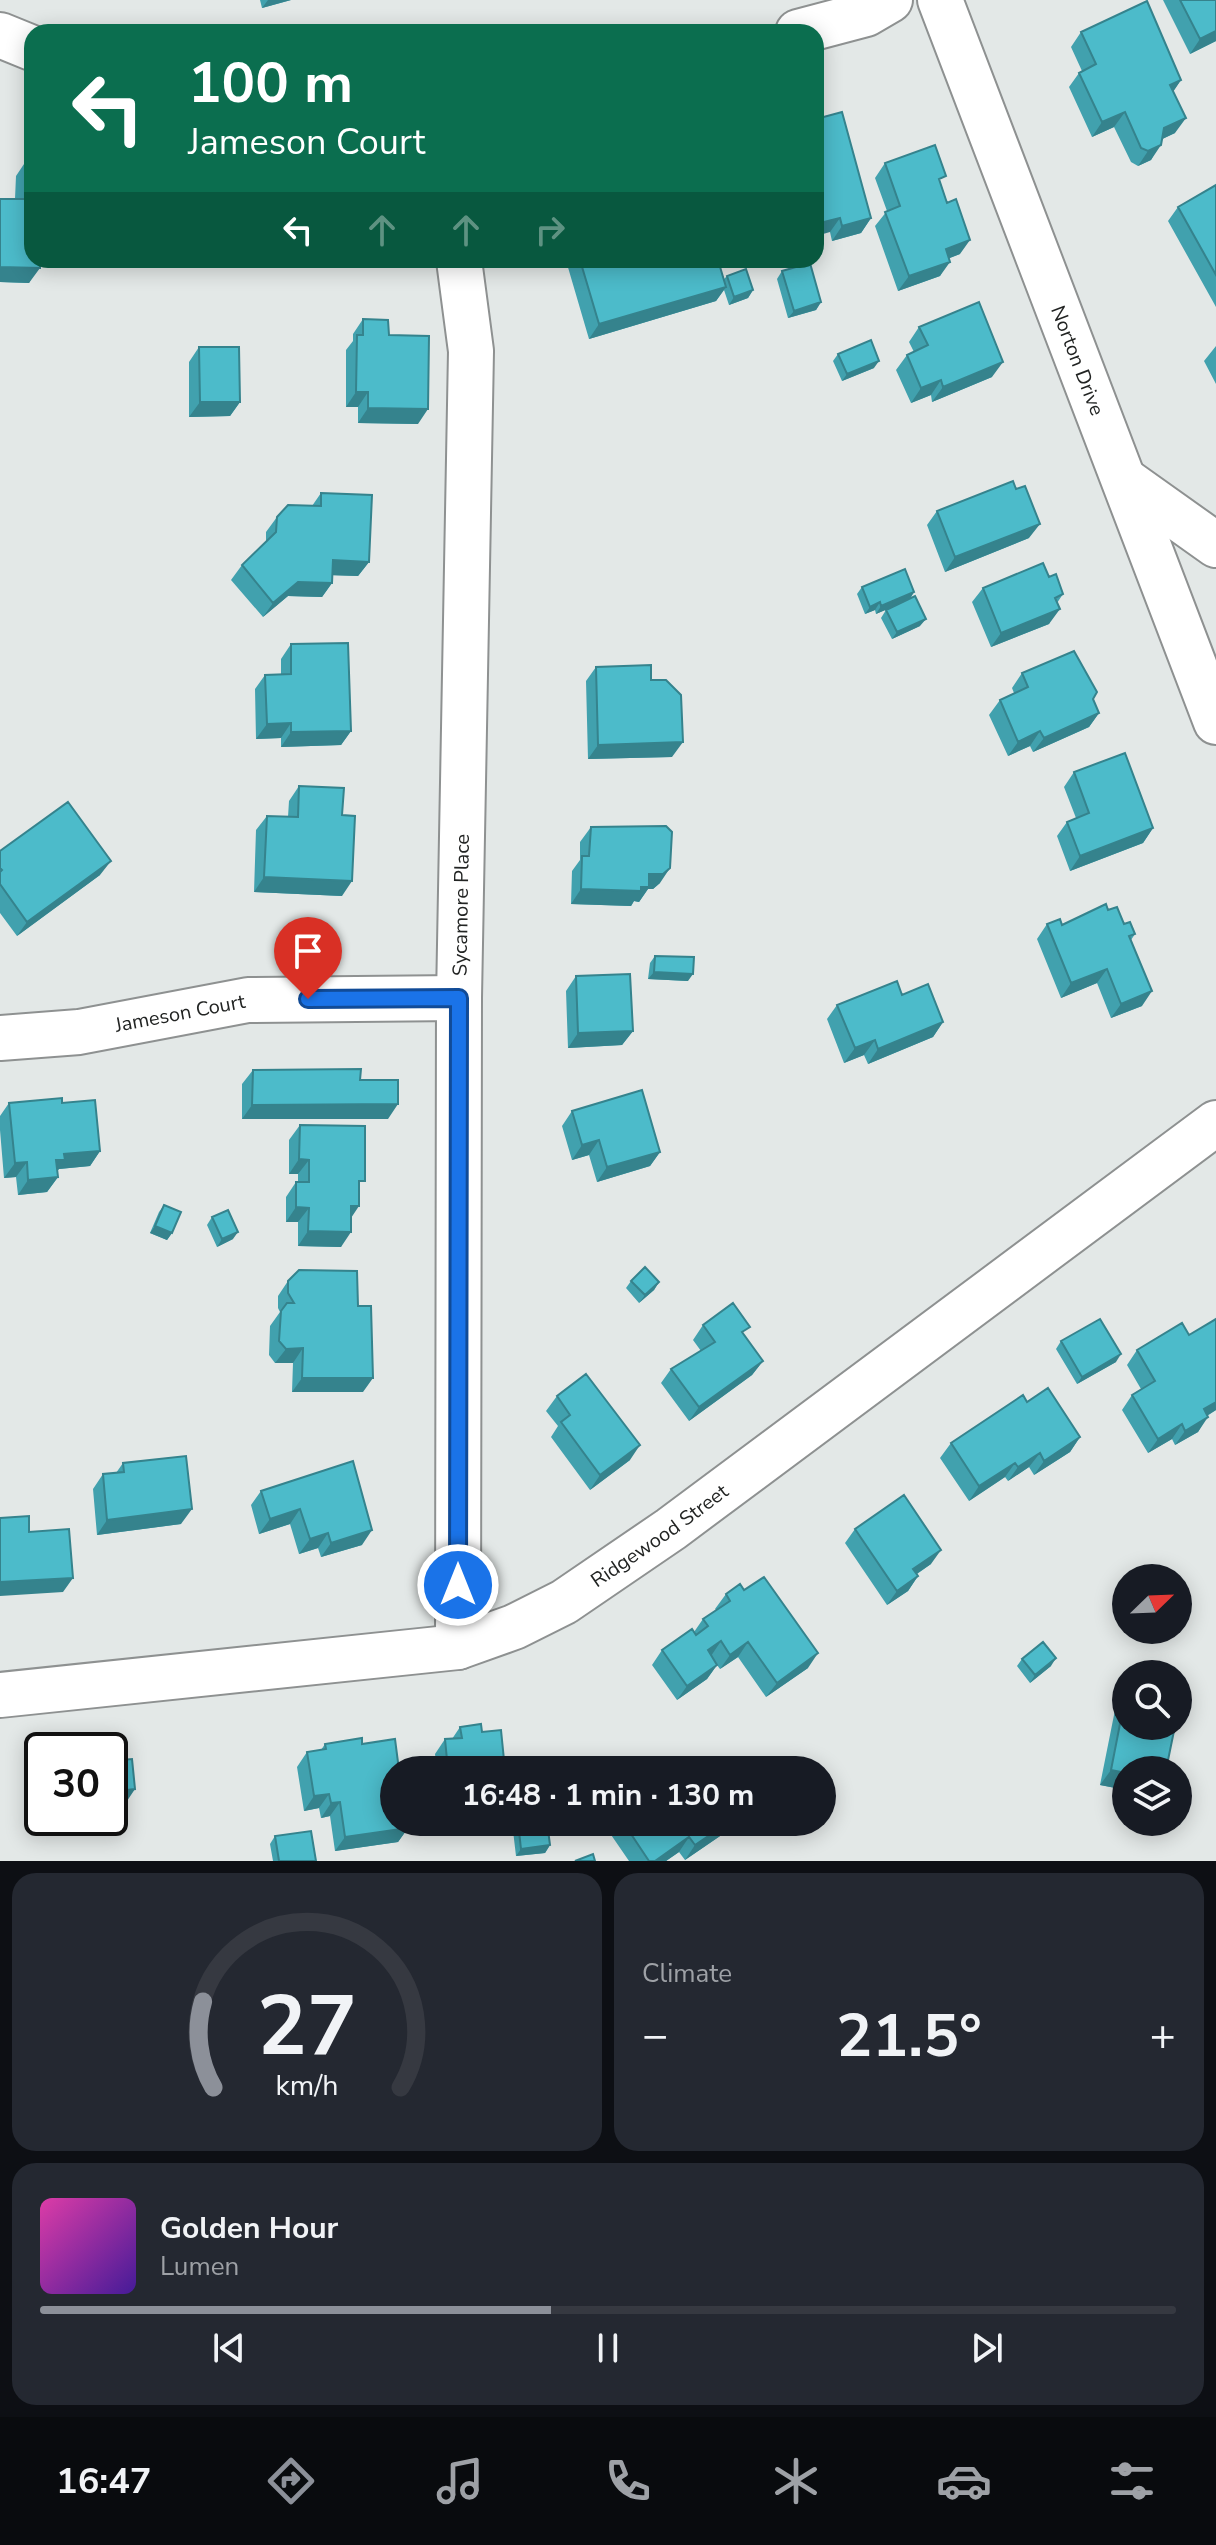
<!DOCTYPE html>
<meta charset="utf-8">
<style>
body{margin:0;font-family:"Nunito Sans",sans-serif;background:#242831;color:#f1f3f6;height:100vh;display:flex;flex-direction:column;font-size:30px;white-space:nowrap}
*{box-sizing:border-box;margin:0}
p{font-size:26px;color:#9ea1a6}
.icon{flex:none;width:44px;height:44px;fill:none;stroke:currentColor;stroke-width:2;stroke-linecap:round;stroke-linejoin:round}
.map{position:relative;height:1861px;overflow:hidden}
.side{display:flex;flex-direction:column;gap:12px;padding:12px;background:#0d0f14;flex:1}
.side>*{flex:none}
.guide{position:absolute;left:24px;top:24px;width:800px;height:244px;border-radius:24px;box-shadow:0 4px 20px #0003;background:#0b6e4f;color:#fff;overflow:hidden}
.needle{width:52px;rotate:67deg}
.tools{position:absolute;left:1112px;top:1564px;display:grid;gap:16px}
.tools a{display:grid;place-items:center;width:80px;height:80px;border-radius:50%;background:#171b24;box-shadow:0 4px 20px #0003;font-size:40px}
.speed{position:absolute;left:24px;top:1732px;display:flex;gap:16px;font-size:40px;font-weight:700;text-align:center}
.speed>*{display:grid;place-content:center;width:104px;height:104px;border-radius:50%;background:#171b24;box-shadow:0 4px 20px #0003;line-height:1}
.speed .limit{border:4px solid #111;border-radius:12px;background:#fff;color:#111}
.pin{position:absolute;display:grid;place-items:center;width:68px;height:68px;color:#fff;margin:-82px -34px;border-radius:50% 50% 50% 0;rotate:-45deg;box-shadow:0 0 8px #0007}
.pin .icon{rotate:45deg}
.me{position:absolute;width:88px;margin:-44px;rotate:0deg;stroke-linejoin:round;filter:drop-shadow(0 0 6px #0008)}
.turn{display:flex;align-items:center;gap:28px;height:168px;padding:0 32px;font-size:36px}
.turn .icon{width:104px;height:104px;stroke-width:2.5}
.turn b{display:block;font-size:56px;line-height:68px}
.lanes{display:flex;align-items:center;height:76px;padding:0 32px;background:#0003;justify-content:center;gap:40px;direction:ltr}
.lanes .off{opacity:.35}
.big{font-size:60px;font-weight:700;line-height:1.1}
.side .tile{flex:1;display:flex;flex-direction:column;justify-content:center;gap:12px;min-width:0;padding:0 28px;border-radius:24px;background:#242831}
.side .dial{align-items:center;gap:0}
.dial svg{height:208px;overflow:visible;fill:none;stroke:#363941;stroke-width:7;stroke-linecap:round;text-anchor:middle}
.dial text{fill:#f1f3f6;stroke:none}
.song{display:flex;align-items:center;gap:24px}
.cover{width:96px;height:96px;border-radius:12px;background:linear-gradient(135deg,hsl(320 70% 55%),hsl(260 70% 35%))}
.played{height:8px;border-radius:4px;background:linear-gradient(90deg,#8c9099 45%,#363941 45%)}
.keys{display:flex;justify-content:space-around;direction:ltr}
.heat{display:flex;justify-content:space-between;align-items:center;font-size:44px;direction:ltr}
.side .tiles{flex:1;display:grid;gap:12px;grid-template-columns:1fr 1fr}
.tile:last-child{grid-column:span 2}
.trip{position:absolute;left:380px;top:1756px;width:456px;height:80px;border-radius:40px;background:#171b24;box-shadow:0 4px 20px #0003;font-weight:700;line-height:80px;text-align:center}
.menu{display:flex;height:128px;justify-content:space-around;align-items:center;background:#090b0e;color:#9ea1a6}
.menu .icon{width:56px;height:56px}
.menu .selected{color:#8c9099}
.menu b{font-size:36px;color:#f1f3f6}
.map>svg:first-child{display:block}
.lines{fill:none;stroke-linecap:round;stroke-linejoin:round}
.minor-casing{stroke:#8e9191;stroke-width:48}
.minor{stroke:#fff;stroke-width:44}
.wall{fill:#41a1ae}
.shaded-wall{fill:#35838d}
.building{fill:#4cbbca;stroke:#35838d;stroke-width:2}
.route-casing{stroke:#114b97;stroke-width:20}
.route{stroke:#1a73e8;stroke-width:14}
.labels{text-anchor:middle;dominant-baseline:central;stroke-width:7;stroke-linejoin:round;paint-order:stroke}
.street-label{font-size:20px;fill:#222423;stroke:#e3e8e7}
</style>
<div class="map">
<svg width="1216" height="1861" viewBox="0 0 1216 1861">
<rect width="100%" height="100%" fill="#e3e8e7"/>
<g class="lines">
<defs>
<g id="minor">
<path id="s1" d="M940 0 1216 722"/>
<path d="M798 32 866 14 890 0"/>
<path d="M0 35 32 48"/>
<path d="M1126 481 1216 545"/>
<path id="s2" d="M0 1038 79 1032 248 1000 459 998"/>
<path id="s3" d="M458 1647 459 998 471 351 459 260"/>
<path id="s4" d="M0 1695 458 1647 514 1627 564 1602 671 1529 1216 1123"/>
</g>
</defs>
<use href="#minor" class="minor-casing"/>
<use href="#minor" class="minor"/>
</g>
<path class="wall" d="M260 0H291L262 8Z
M1163 0H1216V41L1190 54Z
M1081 32 1181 80 1173 91 1175 133 1162 139 1151 160 1138 166 1131 162 1114 127 1092 137 1069 87 1079 73 1082 71 1071 47Z
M816 119 871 218 861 233 832 241 830 232Z
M26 161 32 260H73L71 263 40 262 29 283 0 282V199H15L16 176Z
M885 163 940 185 960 254 949 258 940 276 898 291 875 226 887 211 875 178Z
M1216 185V307L1168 221 1178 207Z
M570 260H718L724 279 727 276 753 290 748 298 729 305 724 290 716 301 589 339 567 264Z
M782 271 821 302 816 310 788 318 777 279Z
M363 319 389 335 418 424 358 423V407H346V350L353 341V334Z
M919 327 992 377 932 402 931 395 911 403 896 370 907 355 914 352 909 342Z
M1216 346V384L1204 361Z
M199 347 240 402 230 416 189 417V362Z
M838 354 874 368 842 381 833 361Z
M321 493 369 562 358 576 333 575 332 583 322 597 288 596 263 617 231 580 242 565 266 542V532L277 517 312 506Z
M937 511 1029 538 945 572 927 525Z
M1049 577 1063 594 1057 603 1049 624 991 647 972 602 983 588Z
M862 587 914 592 910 599 920 626 892 639 881 618 886 610 898 604 876 614 875 610 865 614 857 594Z
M291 644 351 731 341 745 281 747V738L256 739 255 689 265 675 281 674V659Z
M596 667 651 680 672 757 588 759 586 681Z
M1022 673 1093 699 1099 713 1089 727 1033 752 1030 746 1008 756 989 715 1000 700 1014 693 1012 688Z
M1074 772 1153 828 1143 843 1070 871 1057 836 1067 822 1076 818 1064 787Z
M299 786 342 815V896L254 892 256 830 267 816 288 817 289 801Z
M591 827 660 883 653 889H648L639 902 634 901 631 906 571 904 572 871 580 860V842Z
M0 851 100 875 17 936 0 913Z
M1108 910 1135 934 1131 940 1142 1006 1111 1018 1097 983 1061 998 1037 939 1047 924 1062 925Z
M655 956 688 981 648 979 650 963Z
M576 976 633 1031 622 1045 568 1048 566 991Z
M902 995 943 1022 933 1037 868 1064 864 1055 844 1063 827 1019 837 1005Z
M253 1070 360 1080 388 1119H242V1084Z
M9 1103H62L100 1151 90 1166 59 1169 57 1171 58 1177 47 1192 18 1195 16 1177 4 1178 0 1130V1116Z
M572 1111 660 1152 650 1166 597 1182 589 1155 572 1160 562 1126Z
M300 1125 359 1189 351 1218 341 1247 298 1246V1222H286V1197L296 1182H298V1174H289V1140Z
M164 1205 172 1233 167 1240 150 1233 159 1212Z
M212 1217 233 1239 217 1247 207 1225Z
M288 1281 363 1392H292L293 1363H275L269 1355 270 1326 280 1312 278 1308V1296Z
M631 1281 659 1282 654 1290 639 1303 626 1288Z
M1216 1319V1410L1207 1416 1198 1432 1175 1445 1172 1439 1148 1453 1122 1410 1132 1395 1141 1389 1127 1365 1137 1350 1189 1335Z
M703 1325 744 1335 763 1361 752 1375 689 1421 661 1383 671 1369 701 1351 693 1340Z
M1061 1341 1116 1362 1077 1384 1056 1349Z
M557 1396 630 1460 590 1490 551 1437 558 1426 546 1411Z
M1027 1402 1080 1437 1070 1452 1034 1475 1029 1467 1008 1481 1005 1477 969 1501 940 1458 951 1443Z
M353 1461 362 1545 321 1557 318 1548 299 1554 290 1524 259 1534 251 1505 261 1491Z
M123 1463 181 1524 97 1535 93 1489 103 1474 116 1473Z
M855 1529 931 1564 917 1574 918 1576 908 1591 887 1605 845 1543Z
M744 1590 808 1668 766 1697 738 1657 720 1669 717 1665 707 1679 677 1700 652 1665 662 1650 694 1632 703 1619 716 1610 715 1609 726 1594Z
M1022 1659 1051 1666 1030 1683 1017 1666Z
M1126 1684V1790L1100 1785 1118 1695Z
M460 1727 482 1732 505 1770H437L435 1754 445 1739H452Z
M325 1744H362L408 1828 398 1842 335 1851 330 1816 321 1818 319 1808 304 1811 297 1767 307 1752 321 1750Z
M512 1822H547L550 1845 545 1853 516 1856Z
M608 1822H731L723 1834 685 1860 679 1852 666 1861H629L605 1826Z
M275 1836 316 1861H273L270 1844Z"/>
<path class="shaded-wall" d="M268 0H291L262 8Z
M1216 31V41L1190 54 1200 39Z
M1181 80 1171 95 1170 85Z
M1125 112 1114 127 1092 137 1102 122Z
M1186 118 1175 133 1154 143 1164 128Z
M1161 145 1151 160 1138 166 1148 151Z
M840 218 830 232 816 236V224Z
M871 218 861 233 832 241 842 226Z
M970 240 960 254 935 264 946 249Z
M32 260H73L71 263 29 262Z
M950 262 940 276 898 291 909 276Z
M0 267 40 268 29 283 0 282Z
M726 287 716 301 589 339 599 324Z
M753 290 748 298 729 305 734 297Z
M821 302 816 310 788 318 794 311Z
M879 361 874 368 842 381 847 374Z
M1003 362 992 377 932 402 943 387Z
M941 380 931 395 911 403 921 388Z
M356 392H368L358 407H346Z
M200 402H240L230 416 189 417Z
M368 408 428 409 418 424 358 423Z
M1040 524 1029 538 945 572 955 557Z
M333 560 369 562 358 576 323 575Z
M298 582 332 583 322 597 288 596 263 617 273 603Z
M914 592 909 600 876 614 881 606Z
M880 602 875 610 865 614 870 607Z
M1060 609 1049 624 991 647 1001 633Z
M926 619 920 626 892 639 897 632Z
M1099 713 1089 727 1033 752 1044 738Z
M291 723 281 738 256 739 267 724Z
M351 731 341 745 281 747 291 732Z
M1040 731 1030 746 1008 756 1018 742Z
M683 742 672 757 588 759 598 745Z
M1153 828 1143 843 1070 871 1080 856Z
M111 861 100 875 17 936 27 922Z
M670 868 660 883 653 889H648L639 902 634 901 631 906 571 904 581 889Z
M264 877 352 881 342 896 254 892Z
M1107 969 1097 983 1061 998 1071 983Z
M654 972 693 974 688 981 648 979Z
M1152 991 1142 1006 1111 1018 1121 1004Z
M943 1022 933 1037 868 1064 878 1049Z
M633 1031 622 1045 568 1048 578 1033Z
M875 1040 864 1055 844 1063 855 1048Z
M398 1104 388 1119H242L252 1105Z
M599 1140 589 1155 572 1160 582 1145Z
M100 1151 90 1166 59 1169 54 1174 56 1160 64 1154Z
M660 1152 650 1166 597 1182 607 1167Z
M299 1159 309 1160 298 1174H289Z
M27 1162 16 1177 4 1178 15 1163Z
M58 1177 47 1192 18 1195 28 1180Z
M351 1206H359L349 1221Z
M296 1207 309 1208 298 1222H286Z
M155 1226 172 1233 167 1240 150 1233Z
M308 1231 351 1232 341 1247 298 1246Z
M238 1232 233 1239 217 1247 222 1239Z
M659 1282 654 1290 639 1303 645 1295Z
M303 1348 293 1363H275L286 1349Z
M1121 1354 1116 1362 1077 1384 1082 1377Z
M763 1361 752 1375 689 1421 699 1407Z
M302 1378H373L363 1392H292Z
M1216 1402V1410L1193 1424 1204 1409Z
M1208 1417 1198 1432 1175 1445 1185 1431Z
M1182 1424 1172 1439 1148 1453 1158 1439Z
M1080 1437 1070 1452 1034 1475 1044 1461Z
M640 1445 630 1460 590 1490 600 1475Z
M1040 1453 1029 1467 1008 1481 1018 1467Z
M1015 1463 1005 1477 969 1501 979 1486Z
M192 1509 181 1524 97 1535 107 1520Z
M300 1509 290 1524 259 1534 270 1519Z
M372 1530 362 1545 321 1557 331 1543Z
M328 1533 318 1548 299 1554 310 1539Z
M941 1550 931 1564 903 1583 913 1569Z
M918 1576 908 1591 887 1605 897 1591Z
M73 1578 63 1592 0 1596V1582Z
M721 1641 711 1656 708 1650Z
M748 1642 738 1657 720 1669 730 1655Z
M818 1653 808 1668 766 1697 777 1683Z
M1056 1658 1051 1666 1030 1683 1035 1675Z
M717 1665 707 1679 677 1700 687 1686Z
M1111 1770 1126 1773V1790L1100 1785Z
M135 1789 125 1804 110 1805V1792Z
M329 1794 319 1808 304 1811 314 1796Z
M340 1802 330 1816 321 1818 331 1803Z
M729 1822H731L723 1834 685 1860 695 1845Z
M408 1828 398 1842 335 1851 345 1837Z
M689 1837 679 1852 666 1861H655Z
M550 1845 545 1853 516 1856 521 1849Z"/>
<path class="building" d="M1180 0H1216V31L1200 39Z
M1147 1 1181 80 1170 85 1186 118 1164 128 1161 145 1148 151 1141 148 1125 112 1102 122 1079 73 1096 64 1081 32Z
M842 112 871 218 842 226 840 218 816 224V119Z
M935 145 946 176 939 179 947 203 956 199 970 240 946 249 950 262 909 276 885 212 900 206 885 163Z
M26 161 32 162V260H40V268L0 267V199H25Z
M1216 185V275L1178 207Z
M580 260H718L726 287 599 324Z
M810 263 821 302 794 311 782 271Z
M746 269 753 290 734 297 727 276Z
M979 302 1003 362 943 387 941 380 921 388 907 355 928 345 919 327Z
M363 319 388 320 389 335 429 336 428 409 368 408V392H356L357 335H363Z
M871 340 879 361 847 374 838 354Z
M199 347H239L240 402H200Z
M1013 481 1016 489 1025 486 1040 524 955 557 937 511Z
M321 493 372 495 369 562 333 560 332 583 298 582 273 603 242 565 276 532 277 517 288 505 321 506Z
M1043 563 1049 577 1056 574 1063 594 1055 598 1060 609 1001 633 983 588Z
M905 569 914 592 881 606 880 602 870 607 862 587Z
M915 596 926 619 897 632 886 610Z
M348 643 351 731 291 732V723L267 724 265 675 291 674V644Z
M1074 651 1097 692 1093 699 1099 713 1044 738 1040 731 1018 742 1000 700 1028 687 1022 673Z
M651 665V680H666L681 695 683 742 598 745 596 667Z
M1125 753 1153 828 1080 856 1067 822 1089 813 1074 772Z
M299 786 344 788 342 815 355 816 352 881 264 877 267 816 298 817Z
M68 802 111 861 27 922 0 884V872L2 870 0 868V851Z
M666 826 672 832 670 868 663 874H649V887H641V891L581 889 582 856H589L591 827Z
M1106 904 1108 910 1117 907 1124 924 1130 922 1135 934 1129 936 1152 991 1121 1004 1107 969 1071 983 1047 924 1060 919 1062 925Z
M655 956 694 957 693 974 654 972Z
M630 974 633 1031 578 1033 576 976Z
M897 981 902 995 928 984 943 1022 878 1049 875 1040 855 1048 837 1005Z
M361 1069 360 1080H398V1104L252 1105 253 1070Z
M642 1090 660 1152 607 1167 599 1140 582 1145 572 1111Z
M62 1098V1103L95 1100 100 1151 64 1154 65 1160H56L58 1177 28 1180 27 1162 15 1163 9 1103Z
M300 1125 365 1126V1181H359V1206H351V1232L308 1231 309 1208 296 1207V1182H309V1160L299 1159Z
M164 1205 181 1212 172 1233 155 1226Z
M228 1210 238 1232 222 1239 212 1217Z
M645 1267 659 1282 645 1295 631 1281Z
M299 1270 357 1271 358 1306H371L373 1378H302L303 1348 286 1349 279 1341 281 1311 287 1303H294L288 1293V1281Z
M733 1303 750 1327 742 1332 763 1361 699 1407 671 1369 715 1342 703 1325Z
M1100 1319 1121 1354 1082 1377 1061 1341Z
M1216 1319V1402L1204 1409 1208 1417 1185 1431 1182 1424 1158 1439 1132 1395 1155 1381 1137 1350 1182 1323 1189 1335Z
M586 1374 640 1445 600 1475 561 1422 570 1415 557 1396Z
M1048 1388 1080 1437 1044 1461 1040 1453 1018 1467 1015 1463 979 1486 951 1443 1023 1395 1027 1402Z
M186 1456 192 1509 107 1520 103 1474 124 1472 123 1463Z
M353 1461 372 1530 331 1543 328 1533 310 1539 300 1509 270 1519 261 1491Z
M904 1495 941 1550 913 1569 918 1576 897 1591 855 1529Z
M29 1516V1532L69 1529 73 1578 0 1582V1518Z
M764 1577 818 1653 777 1683 748 1642 730 1655 721 1641 708 1650 717 1665 687 1686 662 1650 692 1629 696 1635 708 1626 703 1619 730 1601 726 1594 740 1584 744 1590Z
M1043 1642 1056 1658 1035 1675 1022 1659Z
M1126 1693V1726H1175L1166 1770H1126V1773L1111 1770Z
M481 1724 482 1732 501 1730 505 1770H448L445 1739 462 1738 460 1727Z
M362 1738V1744L395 1739 399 1770H394V1822H407L408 1828 345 1837 340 1802 331 1803 329 1794 314 1796 307 1752 326 1749 325 1744Z
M132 1759 135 1789 110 1792V1761Z
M702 1761 708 1770H689Z
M518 1822H547L550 1845 521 1849Z
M623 1822H729L695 1845 689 1837 655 1861H649Z
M311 1831 316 1861H279L275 1836Z
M593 1854 595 1861H575Z"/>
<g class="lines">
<defs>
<path id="route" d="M308 999 459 998 458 1585"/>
</defs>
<use href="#route" class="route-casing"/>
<use href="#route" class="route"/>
</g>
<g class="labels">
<g class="street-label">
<text stroke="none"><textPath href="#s1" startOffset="386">Norton Drive</textPath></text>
<text stroke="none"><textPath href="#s3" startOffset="742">Sycamore Place</textPath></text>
<text stroke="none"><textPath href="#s2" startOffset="182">Jameson Court</textPath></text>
<text stroke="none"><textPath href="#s4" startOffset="692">Ridgewood Street</textPath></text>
</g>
</g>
</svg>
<div class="tools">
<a><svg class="needle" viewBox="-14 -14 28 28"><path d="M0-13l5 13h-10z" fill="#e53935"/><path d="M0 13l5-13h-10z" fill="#9ea1a6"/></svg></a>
<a><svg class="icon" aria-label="search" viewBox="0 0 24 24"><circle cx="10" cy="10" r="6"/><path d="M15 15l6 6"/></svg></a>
<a><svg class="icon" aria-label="layers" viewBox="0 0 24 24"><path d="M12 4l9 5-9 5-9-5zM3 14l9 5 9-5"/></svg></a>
</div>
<div class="speed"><div class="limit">30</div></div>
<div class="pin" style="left:308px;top:999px;background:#d93025"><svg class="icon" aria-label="arrive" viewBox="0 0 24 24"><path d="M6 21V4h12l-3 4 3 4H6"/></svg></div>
<svg class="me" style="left:458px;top:1585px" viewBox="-20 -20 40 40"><circle r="17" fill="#1a73e8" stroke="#fff" stroke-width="3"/><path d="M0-11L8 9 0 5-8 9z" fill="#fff"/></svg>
<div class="trip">16:48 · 1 min · 130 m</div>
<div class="guide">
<div class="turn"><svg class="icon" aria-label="left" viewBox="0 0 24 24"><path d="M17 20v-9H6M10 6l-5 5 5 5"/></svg><div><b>100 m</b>Jameson Court</div></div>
<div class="lanes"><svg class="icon" aria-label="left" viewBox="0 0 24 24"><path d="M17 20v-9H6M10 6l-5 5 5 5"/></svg><svg class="icon off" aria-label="ahead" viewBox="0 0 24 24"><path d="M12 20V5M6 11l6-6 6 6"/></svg><svg class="icon off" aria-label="ahead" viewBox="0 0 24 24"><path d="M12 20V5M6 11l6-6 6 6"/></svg><svg class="icon off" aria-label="right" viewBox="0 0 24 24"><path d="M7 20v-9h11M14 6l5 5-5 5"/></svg></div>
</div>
</div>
<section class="side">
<div class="tiles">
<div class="tile dial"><svg viewBox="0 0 100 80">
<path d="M14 69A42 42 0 1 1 86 69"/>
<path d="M14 69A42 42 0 0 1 10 36" stroke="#8c9099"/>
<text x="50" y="56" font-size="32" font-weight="700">27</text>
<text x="50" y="72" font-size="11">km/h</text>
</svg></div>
<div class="tile"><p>Climate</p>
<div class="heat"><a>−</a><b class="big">21.5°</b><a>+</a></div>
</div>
<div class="tile">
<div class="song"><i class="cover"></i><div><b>Golden Hour</b><p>Lumen</p></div></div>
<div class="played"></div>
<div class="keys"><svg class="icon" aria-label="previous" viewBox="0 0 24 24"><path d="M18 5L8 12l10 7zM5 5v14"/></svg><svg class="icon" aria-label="pause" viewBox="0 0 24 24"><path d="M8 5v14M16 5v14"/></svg><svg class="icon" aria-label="next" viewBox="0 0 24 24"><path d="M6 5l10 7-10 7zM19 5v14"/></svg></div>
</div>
</div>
</section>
<nav class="menu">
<b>16:47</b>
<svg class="icon selected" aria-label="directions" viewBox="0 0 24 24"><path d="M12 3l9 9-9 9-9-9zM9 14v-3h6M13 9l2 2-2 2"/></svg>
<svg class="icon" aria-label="music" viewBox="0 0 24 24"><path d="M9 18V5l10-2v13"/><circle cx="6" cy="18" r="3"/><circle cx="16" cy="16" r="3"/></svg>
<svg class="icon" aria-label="phone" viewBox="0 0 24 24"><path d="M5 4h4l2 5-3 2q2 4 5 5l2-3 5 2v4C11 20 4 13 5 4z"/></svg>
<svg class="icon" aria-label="climate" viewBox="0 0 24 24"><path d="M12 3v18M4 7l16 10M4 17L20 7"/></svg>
<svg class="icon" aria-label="car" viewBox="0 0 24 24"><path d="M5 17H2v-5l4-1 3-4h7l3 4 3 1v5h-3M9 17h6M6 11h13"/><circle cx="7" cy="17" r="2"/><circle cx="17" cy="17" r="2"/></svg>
<svg class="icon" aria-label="filters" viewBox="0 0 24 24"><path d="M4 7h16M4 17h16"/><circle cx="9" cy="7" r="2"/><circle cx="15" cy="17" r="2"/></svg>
</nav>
